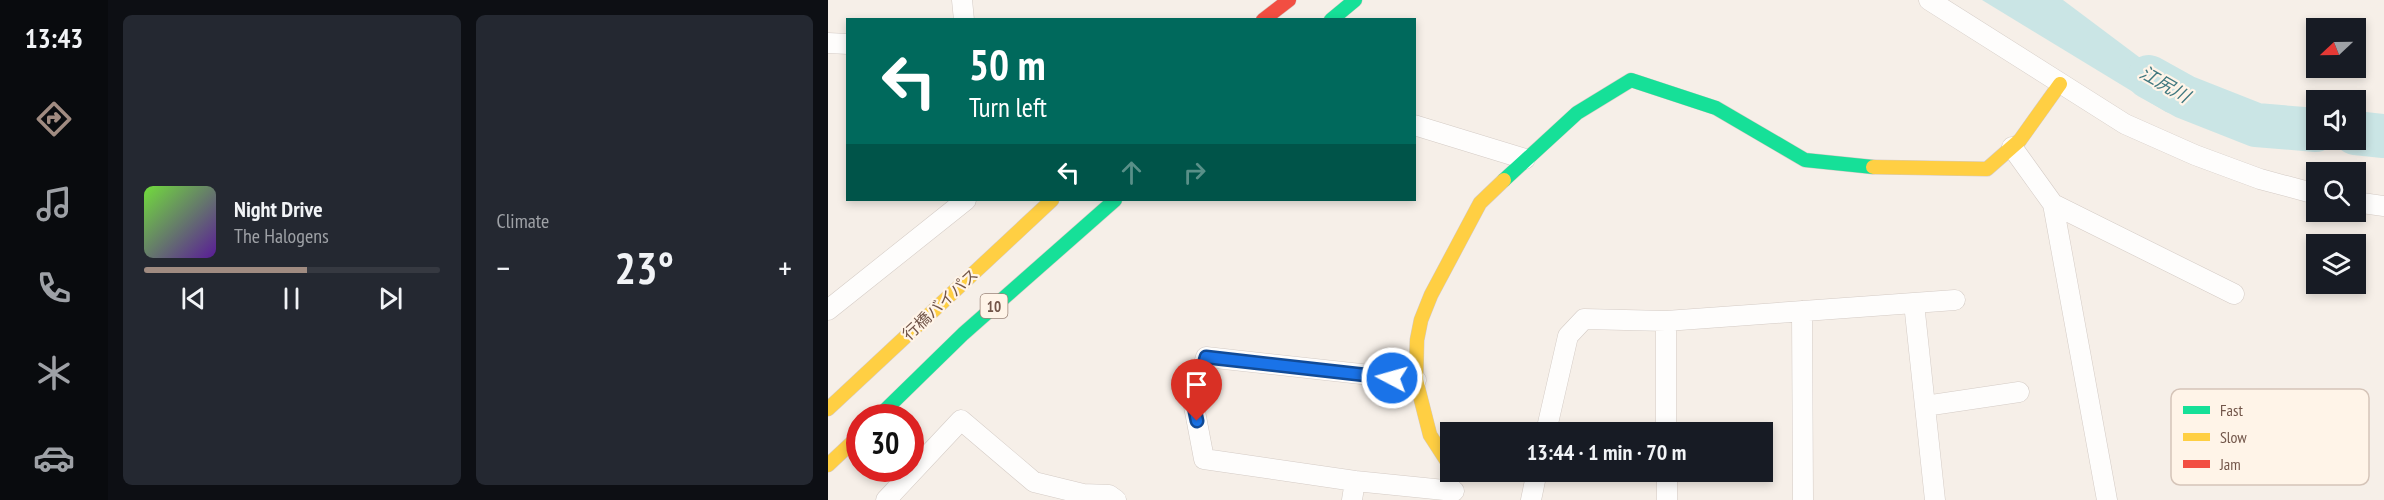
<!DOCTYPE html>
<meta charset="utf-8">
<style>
body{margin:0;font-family:"PT Sans Narrow","Noto Sans JP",sans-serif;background:#242831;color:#f1f3f6;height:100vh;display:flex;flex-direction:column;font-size:22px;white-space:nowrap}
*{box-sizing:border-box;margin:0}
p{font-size:20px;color:#9ea1a6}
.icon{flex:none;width:33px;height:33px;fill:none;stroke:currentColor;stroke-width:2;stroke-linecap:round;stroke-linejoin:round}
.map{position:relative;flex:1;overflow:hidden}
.sheet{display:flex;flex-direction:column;gap:15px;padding:15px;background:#0d0f14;width:720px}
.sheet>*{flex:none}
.guide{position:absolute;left:18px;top:18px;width:570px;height:183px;border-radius:0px;box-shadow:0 3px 9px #0003;background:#00695c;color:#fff;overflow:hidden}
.needle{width:39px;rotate:248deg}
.tools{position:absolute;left:1478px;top:18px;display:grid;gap:12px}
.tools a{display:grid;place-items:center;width:60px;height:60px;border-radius:0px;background:#171b24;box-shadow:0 3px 9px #0003;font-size:30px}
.speed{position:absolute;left:18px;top:404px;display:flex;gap:12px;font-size:30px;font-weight:700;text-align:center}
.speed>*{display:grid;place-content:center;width:78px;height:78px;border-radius:50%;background:#171b24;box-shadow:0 3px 9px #0003;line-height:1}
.speed .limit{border:9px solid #d22;background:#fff;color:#111}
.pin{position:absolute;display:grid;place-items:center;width:51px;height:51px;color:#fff;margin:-62px -26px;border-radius:50% 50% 50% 0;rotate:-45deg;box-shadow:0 0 6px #0007}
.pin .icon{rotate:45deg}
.me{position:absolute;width:66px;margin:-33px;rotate:276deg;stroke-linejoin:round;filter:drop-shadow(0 0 4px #0008)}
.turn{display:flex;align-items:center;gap:21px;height:126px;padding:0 24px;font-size:27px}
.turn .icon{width:78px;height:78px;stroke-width:2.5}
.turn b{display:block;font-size:42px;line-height:51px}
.lanes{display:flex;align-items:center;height:57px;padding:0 24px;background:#0003;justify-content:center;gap:30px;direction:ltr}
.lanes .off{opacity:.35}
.big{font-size:45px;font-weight:800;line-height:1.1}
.sheet .tile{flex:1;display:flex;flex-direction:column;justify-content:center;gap:9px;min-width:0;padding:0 21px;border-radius:9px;background:#242831}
.song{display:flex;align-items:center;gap:18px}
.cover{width:72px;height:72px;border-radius:9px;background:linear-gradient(135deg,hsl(100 70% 55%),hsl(270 70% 35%))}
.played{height:6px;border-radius:3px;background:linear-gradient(90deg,#a08b81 55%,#363941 55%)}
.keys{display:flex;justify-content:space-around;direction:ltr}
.heat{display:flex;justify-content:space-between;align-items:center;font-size:33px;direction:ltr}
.sheet .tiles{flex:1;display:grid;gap:15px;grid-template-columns:repeat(2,1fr)}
.trip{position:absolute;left:612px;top:422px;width:333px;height:60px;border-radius:0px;background:#171b24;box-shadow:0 3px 9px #0003;font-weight:800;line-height:60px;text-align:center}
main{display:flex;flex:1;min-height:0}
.tab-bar{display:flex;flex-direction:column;width:108px;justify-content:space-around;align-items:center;background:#090b0e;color:#9ea1a6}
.tab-bar .icon{width:42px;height:42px}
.tab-bar .on{color:#a08b81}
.tab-bar b{font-size:27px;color:#f1f3f6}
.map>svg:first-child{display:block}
.water{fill:#cae5e5}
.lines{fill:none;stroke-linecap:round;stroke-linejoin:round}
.river{stroke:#cae5e5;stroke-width:44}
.street-casing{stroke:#d4cbc5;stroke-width:21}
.fast-casing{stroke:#d4cac4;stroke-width:15}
.slow-casing{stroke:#d4cac4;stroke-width:15}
.jam-casing{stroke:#d4cac4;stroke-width:15}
.street{stroke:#fefdfc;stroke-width:20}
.fast{stroke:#16e098;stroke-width:14}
.slow{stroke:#ffcf43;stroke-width:14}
.jam{stroke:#f24e42;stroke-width:14}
.route-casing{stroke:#114b97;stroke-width:15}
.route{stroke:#1a73e8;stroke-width:10}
.labels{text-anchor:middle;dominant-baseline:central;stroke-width:4.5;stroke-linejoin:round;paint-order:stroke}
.shield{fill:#fff4e8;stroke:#9c8579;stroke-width:1.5}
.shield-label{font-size:15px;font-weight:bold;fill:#725549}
.street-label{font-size:16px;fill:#725549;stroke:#fff4e8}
.water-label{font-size:18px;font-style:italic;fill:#40787f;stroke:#fff4e8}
.key{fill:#fff4e8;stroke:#d5c4b8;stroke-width:1.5}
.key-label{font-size:16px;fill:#725549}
</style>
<main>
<nav class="tab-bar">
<b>13:43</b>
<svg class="icon on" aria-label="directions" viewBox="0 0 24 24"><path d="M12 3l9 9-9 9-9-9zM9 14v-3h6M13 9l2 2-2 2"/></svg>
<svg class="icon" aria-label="music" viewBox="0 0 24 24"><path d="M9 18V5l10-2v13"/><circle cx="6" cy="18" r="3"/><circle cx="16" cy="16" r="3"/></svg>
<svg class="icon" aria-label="phone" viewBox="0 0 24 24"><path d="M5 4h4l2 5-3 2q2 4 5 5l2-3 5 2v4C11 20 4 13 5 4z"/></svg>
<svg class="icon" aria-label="climate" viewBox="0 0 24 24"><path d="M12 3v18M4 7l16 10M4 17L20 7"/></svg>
<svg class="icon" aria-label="car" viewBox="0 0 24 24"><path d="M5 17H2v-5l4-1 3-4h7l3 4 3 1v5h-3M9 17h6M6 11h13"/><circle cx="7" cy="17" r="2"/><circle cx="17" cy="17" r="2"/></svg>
</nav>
<section class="sheet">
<div class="tiles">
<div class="tile">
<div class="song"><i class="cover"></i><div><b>Night Drive</b><p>The Halogens</p></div></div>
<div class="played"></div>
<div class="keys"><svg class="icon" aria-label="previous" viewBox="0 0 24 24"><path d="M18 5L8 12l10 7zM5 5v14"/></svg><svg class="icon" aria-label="pause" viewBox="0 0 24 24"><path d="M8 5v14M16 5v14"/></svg><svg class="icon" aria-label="next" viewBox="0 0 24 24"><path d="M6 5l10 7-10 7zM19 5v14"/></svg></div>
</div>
<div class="tile"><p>Climate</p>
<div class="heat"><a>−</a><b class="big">23°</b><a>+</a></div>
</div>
</div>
</section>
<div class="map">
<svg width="1556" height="500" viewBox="0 0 1556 500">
<rect width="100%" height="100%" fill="#f6efe8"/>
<path class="water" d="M1154 0H1235L1415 135 1338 112Z"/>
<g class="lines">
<path class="river" d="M1321 77 1357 97 1428 125 1488 130
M1527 133 1556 136"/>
<defs>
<path id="street" d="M134 0 136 20
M1101 0 1297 124 1367 155 1432 179 1488 194
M0 43 20 44
M586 125 697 159
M1184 147 1225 204 1279 500
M1527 202 1556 206
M1225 204 1406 294
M1086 303 1107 500
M0 310 138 200
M974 311 975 500
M588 380 378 357 365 401 376 459 527 481 626 491
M1097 406 1191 392
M718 432 740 336 756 319 838 321
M838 432V321L1127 300
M839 471V500
M58 500 133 420 206 482 255 494 281 495 288 500
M524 500 527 481
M703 500 709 471"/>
<path id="fast" d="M503 20 527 0
M676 180 749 113 803 80 888 108 977 160 1045 167
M50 417 135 334 287 200"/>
<path id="slow" d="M1045 167 1159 169 1192 140 1232 84
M0 409 224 200
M0 465 32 435
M622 466 602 435 588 380 589 340 593 320 603 295 652 203 676 180"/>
<path id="jam" d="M435 20 461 0"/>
</defs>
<use href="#street" class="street-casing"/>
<use href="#fast" class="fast-casing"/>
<use href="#slow" class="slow-casing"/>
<use href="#jam" class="jam-casing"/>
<use href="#street" class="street"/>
<use href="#fast" class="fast"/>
<use href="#slow" class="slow"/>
<use href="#jam" class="jam"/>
</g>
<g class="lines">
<defs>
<path id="route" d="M369 421 365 402 378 357 564 378"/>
</defs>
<use href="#route" class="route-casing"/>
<use href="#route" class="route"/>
</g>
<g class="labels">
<rect class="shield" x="152.5" y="294" width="27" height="24" rx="4.5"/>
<g class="shield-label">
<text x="166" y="306">10</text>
</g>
<g class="street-label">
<text transform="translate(112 304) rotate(-43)">行橋バイパス</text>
</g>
<g class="water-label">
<text transform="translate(1337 84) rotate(30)">江尻川</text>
</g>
</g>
<rect x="1343" y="389" width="198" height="96" rx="9" class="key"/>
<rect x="1355" y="406" width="27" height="8" fill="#16e098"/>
<rect x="1355" y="433" width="27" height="8" fill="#ffcf43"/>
<rect x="1355" y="460" width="27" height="8" fill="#f24e42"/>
<g class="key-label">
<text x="1392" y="416">Fast</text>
<text x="1392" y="443">Slow</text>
<text x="1392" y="470">Jam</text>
</g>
</svg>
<div class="tools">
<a><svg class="needle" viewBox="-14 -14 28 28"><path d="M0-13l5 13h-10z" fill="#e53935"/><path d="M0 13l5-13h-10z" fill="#9ea1a6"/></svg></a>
<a><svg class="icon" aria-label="sound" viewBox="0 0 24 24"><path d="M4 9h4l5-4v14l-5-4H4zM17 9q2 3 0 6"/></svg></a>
<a><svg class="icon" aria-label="search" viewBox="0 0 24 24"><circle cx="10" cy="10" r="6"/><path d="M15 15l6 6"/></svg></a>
<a><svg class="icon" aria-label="layers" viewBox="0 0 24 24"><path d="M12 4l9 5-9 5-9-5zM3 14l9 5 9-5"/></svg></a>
</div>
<div class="speed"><div class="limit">30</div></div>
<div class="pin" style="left:369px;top:421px;background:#d93025"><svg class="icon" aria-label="arrive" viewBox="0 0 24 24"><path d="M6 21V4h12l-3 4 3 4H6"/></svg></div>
<svg class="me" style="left:564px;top:378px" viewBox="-20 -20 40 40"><circle r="17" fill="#1a73e8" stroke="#fff" stroke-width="3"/><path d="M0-11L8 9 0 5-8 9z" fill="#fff"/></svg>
<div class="trip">13:44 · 1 min · 70 m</div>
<div class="guide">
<div class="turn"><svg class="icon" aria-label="left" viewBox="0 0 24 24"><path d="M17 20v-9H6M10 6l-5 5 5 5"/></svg><div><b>50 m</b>Turn left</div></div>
<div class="lanes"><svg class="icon" aria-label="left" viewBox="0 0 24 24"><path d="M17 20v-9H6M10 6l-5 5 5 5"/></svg><svg class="icon off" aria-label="ahead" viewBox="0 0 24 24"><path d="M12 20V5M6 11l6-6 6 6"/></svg><svg class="icon off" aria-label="right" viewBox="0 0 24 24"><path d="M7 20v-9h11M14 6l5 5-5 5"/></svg></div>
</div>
</div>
</main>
